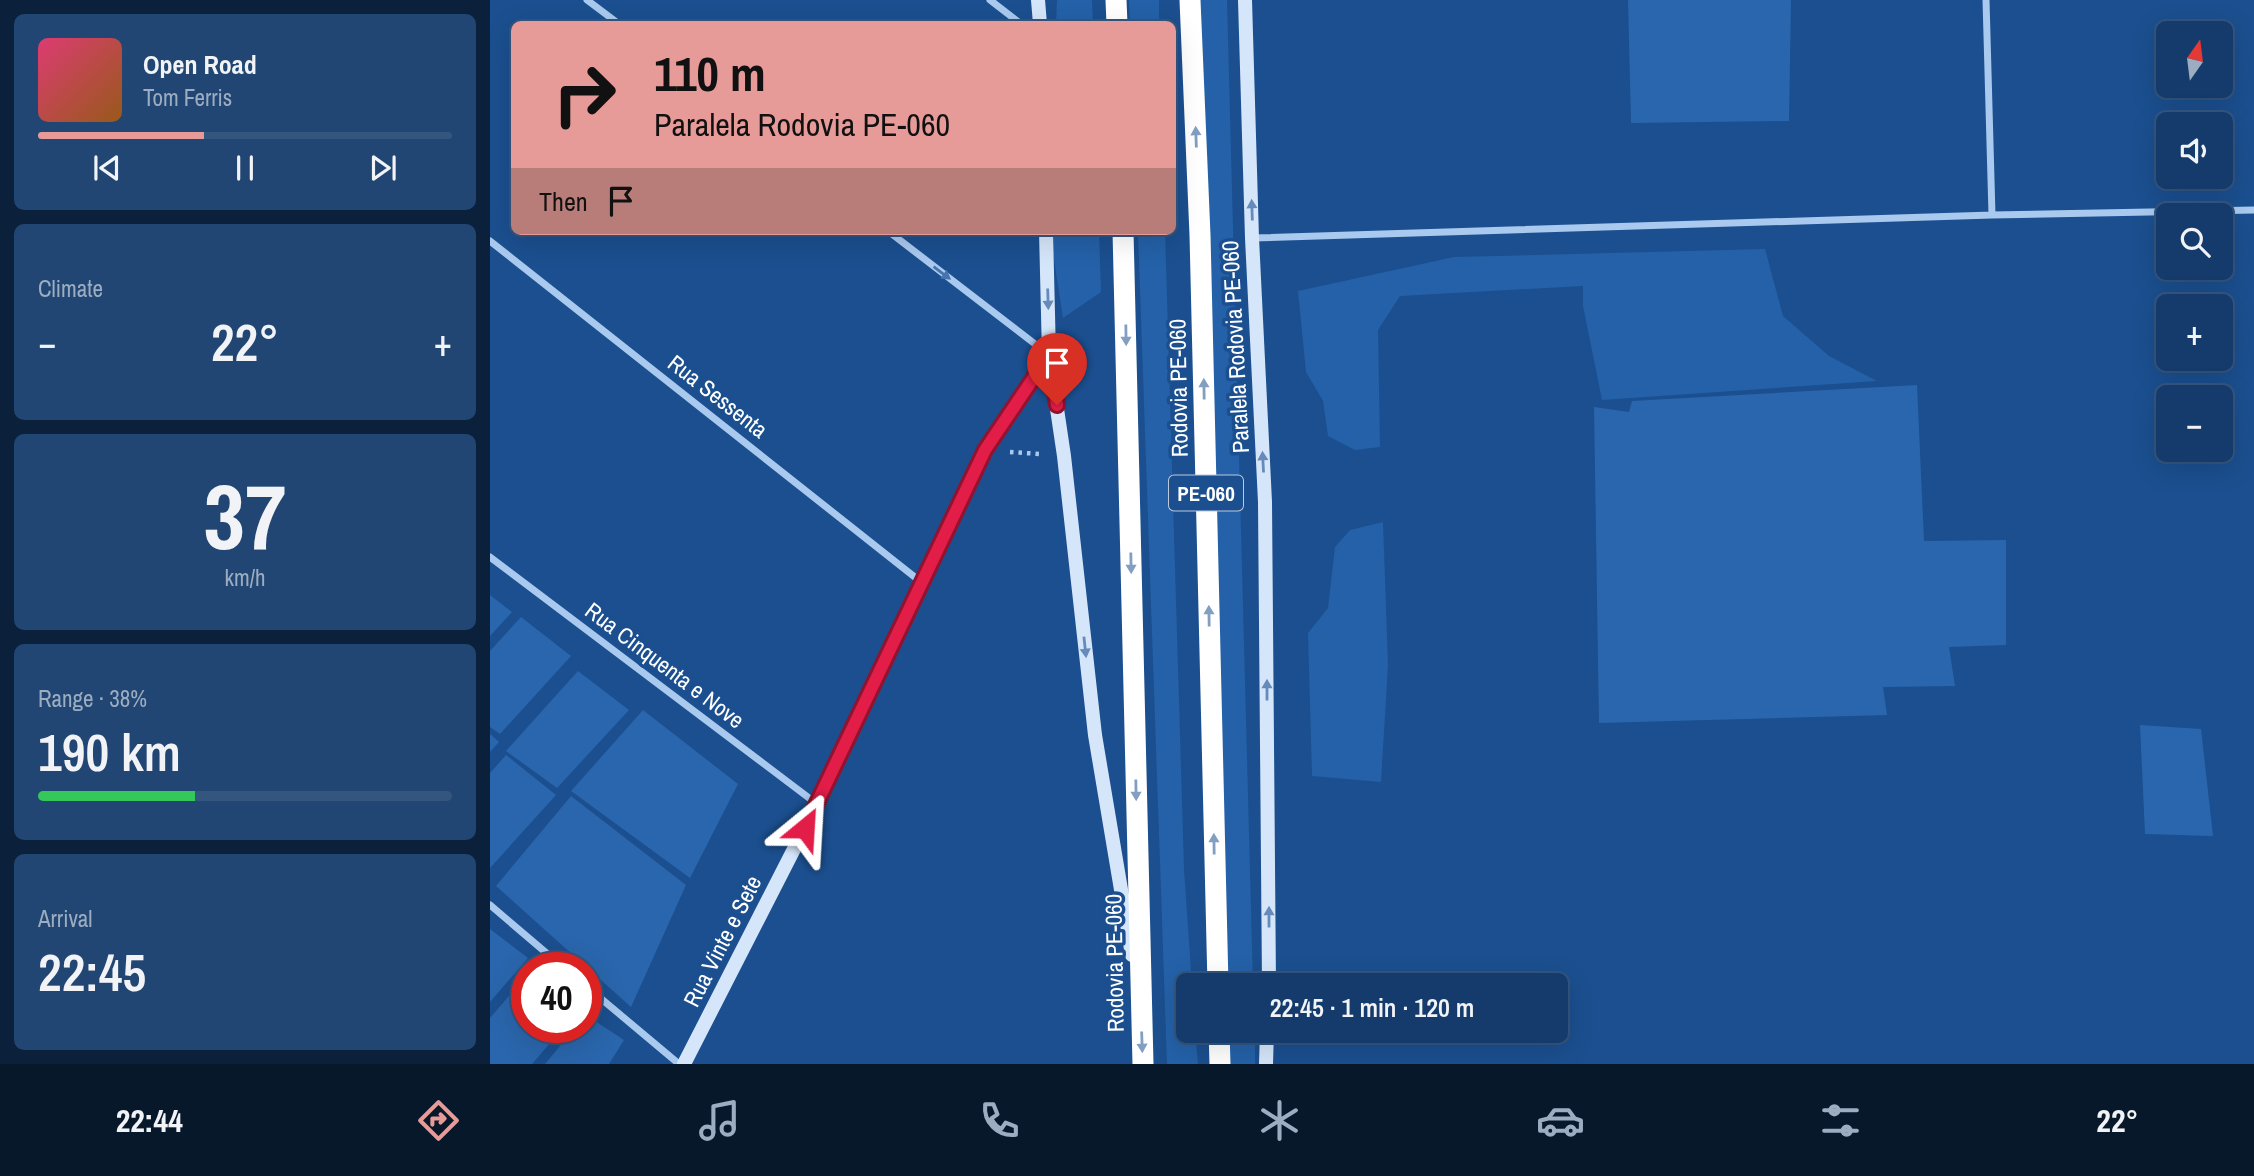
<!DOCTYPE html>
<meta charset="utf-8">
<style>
body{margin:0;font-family:"Archivo Narrow",sans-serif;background:#214673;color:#f1f3f6;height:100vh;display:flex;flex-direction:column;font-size:26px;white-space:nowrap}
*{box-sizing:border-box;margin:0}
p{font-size:23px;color:#9dadc1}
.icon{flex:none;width:38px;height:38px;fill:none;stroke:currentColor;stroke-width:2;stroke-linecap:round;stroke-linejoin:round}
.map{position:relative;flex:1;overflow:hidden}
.sheet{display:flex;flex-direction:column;gap:14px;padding:14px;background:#0b203b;width:490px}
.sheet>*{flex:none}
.hud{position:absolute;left:21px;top:21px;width:665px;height:214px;border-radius:10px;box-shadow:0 7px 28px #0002,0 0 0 2px #33557e;background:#e69b98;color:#111;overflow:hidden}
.needle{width:46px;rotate:14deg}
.tools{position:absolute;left:1666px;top:21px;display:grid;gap:14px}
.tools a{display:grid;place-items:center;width:77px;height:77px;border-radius:10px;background:#143b6b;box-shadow:0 7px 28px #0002,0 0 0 2px #33557e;font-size:35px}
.speed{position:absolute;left:21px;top:952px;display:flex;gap:14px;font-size:35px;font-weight:700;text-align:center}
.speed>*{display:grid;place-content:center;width:91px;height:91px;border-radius:50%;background:#143b6b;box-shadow:0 7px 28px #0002,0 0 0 2px #33557e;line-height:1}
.speed .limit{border:10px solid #d22;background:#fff;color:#111}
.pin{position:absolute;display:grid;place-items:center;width:60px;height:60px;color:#fff;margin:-72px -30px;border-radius:50% 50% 50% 0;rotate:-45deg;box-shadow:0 0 7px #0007}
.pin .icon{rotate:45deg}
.me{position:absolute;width:77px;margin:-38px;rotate:27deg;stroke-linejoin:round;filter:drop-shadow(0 0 5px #0008)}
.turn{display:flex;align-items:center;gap:24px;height:147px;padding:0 28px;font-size:32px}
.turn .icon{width:91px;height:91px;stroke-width:2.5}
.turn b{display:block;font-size:49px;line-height:60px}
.then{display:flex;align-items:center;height:66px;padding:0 28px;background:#0003;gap:14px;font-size:26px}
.big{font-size:52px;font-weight:600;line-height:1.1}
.sheet .widget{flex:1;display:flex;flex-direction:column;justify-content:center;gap:10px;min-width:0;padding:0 24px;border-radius:10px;background:#214673}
.sheet .dial{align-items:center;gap:0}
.dial b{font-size:91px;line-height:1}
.song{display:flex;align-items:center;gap:21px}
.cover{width:84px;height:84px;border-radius:10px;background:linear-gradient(135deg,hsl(340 70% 55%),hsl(30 70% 35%))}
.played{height:7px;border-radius:4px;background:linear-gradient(90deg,#e69b98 40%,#33557e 40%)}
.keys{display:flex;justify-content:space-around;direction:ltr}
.heat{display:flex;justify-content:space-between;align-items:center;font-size:38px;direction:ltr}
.charge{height:10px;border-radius:5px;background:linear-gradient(90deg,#34c759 38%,#33557e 0)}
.trip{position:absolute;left:686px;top:973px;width:392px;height:70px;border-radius:10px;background:#143b6b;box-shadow:0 7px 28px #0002,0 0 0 2px #33557e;font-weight:600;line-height:70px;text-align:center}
.menu{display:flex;height:112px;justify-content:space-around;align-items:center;background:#08182b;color:#9dadc1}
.menu .icon{width:49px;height:49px}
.menu .current{color:#e69b98}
.menu b{font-size:32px;color:#f1f3f6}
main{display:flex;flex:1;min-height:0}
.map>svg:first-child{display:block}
.green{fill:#2461a8}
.building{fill:#2a66ad}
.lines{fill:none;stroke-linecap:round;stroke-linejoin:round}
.path{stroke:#a9c9ee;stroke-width:4.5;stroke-dasharray:3.5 5;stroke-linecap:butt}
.street{stroke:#a9c9ee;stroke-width:7}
.secondary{stroke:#d6e6fa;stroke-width:14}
.highway{stroke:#fff;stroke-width:21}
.oneway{fill:#829ec1}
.oneway2{fill:#668bba}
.oneway3{fill:#4674ac}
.route-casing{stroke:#92132f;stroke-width:18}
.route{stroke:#e11d48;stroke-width:12}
.labels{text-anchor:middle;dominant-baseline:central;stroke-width:7;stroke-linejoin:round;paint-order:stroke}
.shield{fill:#1b4f8f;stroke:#bbcadd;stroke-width:2}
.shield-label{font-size:21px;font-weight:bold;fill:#fff}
.street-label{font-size:23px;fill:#fff;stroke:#1b4f8f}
</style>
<main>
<section class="sheet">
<div class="widget">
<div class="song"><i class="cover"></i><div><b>Open Road</b><p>Tom Ferris</p></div></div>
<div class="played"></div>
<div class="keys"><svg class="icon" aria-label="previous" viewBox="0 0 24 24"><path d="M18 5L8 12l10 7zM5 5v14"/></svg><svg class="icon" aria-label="pause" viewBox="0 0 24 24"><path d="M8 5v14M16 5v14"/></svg><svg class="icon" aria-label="next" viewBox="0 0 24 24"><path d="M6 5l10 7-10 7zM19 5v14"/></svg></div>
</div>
<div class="widget"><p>Climate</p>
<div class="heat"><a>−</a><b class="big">22°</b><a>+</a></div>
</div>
<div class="widget dial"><b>37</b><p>km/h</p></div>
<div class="widget"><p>Range · 38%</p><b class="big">190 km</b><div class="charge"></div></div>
<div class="widget"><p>Arrival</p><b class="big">22:45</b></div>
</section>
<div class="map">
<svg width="1764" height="1064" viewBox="0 0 1764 1064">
<rect width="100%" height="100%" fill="#1b4f8f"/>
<path class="green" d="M567 0H602L603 24H566Z
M639 0H669V24H640Z
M707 0H737L763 985H738Z
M564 231H609L611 292 573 318 563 253Z
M648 231H675L694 869 702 985H698V1031H705L708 1064H677Z
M1275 249 1293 316 1339 356 1387 381 1112 400 1093 306V286L910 296 888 330 890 447 865 450 838 436 833 401 816 372 808 291 964 257Z
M893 522 898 665 891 782 822 776 818 633 838 608 845 547 860 530Z
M739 1031H765V1064H740Z"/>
<path class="building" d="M1138 0H1301L1299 121 1141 123Z
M1427 385 1434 541 1516 540V645L1459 647 1465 686 1393 687 1397 715 1109 723 1104 407 1139 412 1142 401Z
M0 595 22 612 0 636Z
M31 617 81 656 10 734 0 727V651Z
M88 671 139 710 67 788 16 751Z
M153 710 248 784 200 878 81 791Z
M1650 725 1711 729 1723 836 1655 834Z
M0 734 9 742 0 752Z
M16 755 66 795 0 868V773Z
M81 796 196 885 141 1007 6 886Z
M0 929 38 958 0 1002Z
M37 975V1027H74L42 1064H0V1018Z
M96 1015 134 1040 119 1064H55L86 1027H96Z"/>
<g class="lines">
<path class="path" d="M520 452 550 454"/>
<path class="street" d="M97 0 129 24
M500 0 531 24
M1496 0 1502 215
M398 231 558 354
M762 238 1502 215 1764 210
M0 241 431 582
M0 557 327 804
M0 905 74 968
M96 986 189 1064"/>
<path class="secondary" d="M548 0 550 24
M755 0 762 238 775 502 779 985
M556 231 559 355 574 456 605 735 642 955
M194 1064 327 804 495 450 559 355
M776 1064 777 1031"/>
<path class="highway" d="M626 0 627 24
M700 0 710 235 728 985
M633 231 653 1064
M729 1031 730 1064"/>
</g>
<defs><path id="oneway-solid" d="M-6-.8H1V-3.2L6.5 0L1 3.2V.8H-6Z" transform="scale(1.75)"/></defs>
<g class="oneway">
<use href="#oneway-solid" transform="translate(706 137) rotate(-92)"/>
<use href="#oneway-solid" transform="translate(636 335) rotate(89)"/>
<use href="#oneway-solid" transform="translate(714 389) rotate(-91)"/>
<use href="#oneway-solid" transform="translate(641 563) rotate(89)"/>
<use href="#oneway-solid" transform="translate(719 616) rotate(-91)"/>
<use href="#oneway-solid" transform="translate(646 790) rotate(89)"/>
<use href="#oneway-solid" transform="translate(724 844) rotate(-91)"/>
<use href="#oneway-solid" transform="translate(652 1042) rotate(88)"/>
</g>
<g class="oneway2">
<use href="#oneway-solid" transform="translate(762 210) rotate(-92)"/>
<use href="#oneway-solid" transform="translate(558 299) rotate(88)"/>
<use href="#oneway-solid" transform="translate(773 462) rotate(-93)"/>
<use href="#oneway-solid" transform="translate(595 647) rotate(84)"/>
<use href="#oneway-solid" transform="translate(777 690) rotate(-90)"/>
<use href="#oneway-solid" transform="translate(779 917) rotate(-90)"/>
</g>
<use class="oneway3" href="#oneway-solid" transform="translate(452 273) rotate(37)"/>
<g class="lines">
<defs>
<path id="route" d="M315 828 495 450 559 355 567 405"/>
</defs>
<use href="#route" class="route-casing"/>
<use href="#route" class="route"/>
</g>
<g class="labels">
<rect class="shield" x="679" y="475.5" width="74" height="35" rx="5"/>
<g class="shield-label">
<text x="716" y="493">PE-060</text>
</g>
<g class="street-label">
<text transform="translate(745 347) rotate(-93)">Paralela Rodovia PE-060</text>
<text transform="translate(688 388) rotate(-91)">Rodovia PE-060</text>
<text transform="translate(228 396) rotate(38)">Rua Sessenta</text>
<text transform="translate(175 665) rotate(37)">Rua Cinquenta e Nove</text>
<text transform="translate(232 941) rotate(-63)">Rua Vinte e Sete</text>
<text transform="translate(624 963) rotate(-91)">Rodovia PE-060</text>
</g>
</g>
</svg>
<div class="tools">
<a><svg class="needle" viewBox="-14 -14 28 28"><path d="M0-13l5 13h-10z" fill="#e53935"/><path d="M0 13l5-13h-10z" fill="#9dadc1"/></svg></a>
<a><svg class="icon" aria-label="sound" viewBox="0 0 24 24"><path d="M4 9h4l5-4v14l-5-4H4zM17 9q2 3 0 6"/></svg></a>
<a><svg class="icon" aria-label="search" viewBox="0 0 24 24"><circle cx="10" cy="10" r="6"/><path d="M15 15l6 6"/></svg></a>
<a>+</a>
<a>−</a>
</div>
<div class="speed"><div class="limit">40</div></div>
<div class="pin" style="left:567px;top:405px;background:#d93025"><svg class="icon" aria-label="arrive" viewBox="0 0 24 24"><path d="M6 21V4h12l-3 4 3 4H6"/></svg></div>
<svg class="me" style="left:315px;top:828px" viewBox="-20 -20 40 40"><path d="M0-17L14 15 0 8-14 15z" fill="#e11d48" stroke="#fff" stroke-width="4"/></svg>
<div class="trip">22:45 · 1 min · 120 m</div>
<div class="hud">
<div class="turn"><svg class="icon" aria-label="right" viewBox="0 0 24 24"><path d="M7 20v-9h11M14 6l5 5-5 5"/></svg><div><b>110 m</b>Paralela Rodovia PE-060</div></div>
<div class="then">Then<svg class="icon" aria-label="arrive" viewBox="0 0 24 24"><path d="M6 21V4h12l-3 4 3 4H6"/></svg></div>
</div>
</div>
</main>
<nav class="menu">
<b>22:44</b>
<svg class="icon current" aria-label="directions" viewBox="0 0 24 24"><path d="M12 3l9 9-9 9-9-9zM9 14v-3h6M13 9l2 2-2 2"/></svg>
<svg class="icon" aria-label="music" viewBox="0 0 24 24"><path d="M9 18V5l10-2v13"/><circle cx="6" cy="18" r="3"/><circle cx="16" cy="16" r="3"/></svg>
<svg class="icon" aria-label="phone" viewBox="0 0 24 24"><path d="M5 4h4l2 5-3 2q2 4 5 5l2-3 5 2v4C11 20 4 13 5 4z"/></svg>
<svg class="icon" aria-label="climate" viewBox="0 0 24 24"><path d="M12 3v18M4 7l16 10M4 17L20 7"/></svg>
<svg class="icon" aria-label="car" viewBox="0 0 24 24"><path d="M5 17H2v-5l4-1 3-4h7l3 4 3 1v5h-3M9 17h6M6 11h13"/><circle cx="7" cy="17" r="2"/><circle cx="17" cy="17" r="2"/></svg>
<svg class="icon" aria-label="filters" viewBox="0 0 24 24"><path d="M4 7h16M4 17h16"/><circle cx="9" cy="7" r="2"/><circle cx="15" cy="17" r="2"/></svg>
<b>22°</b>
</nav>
